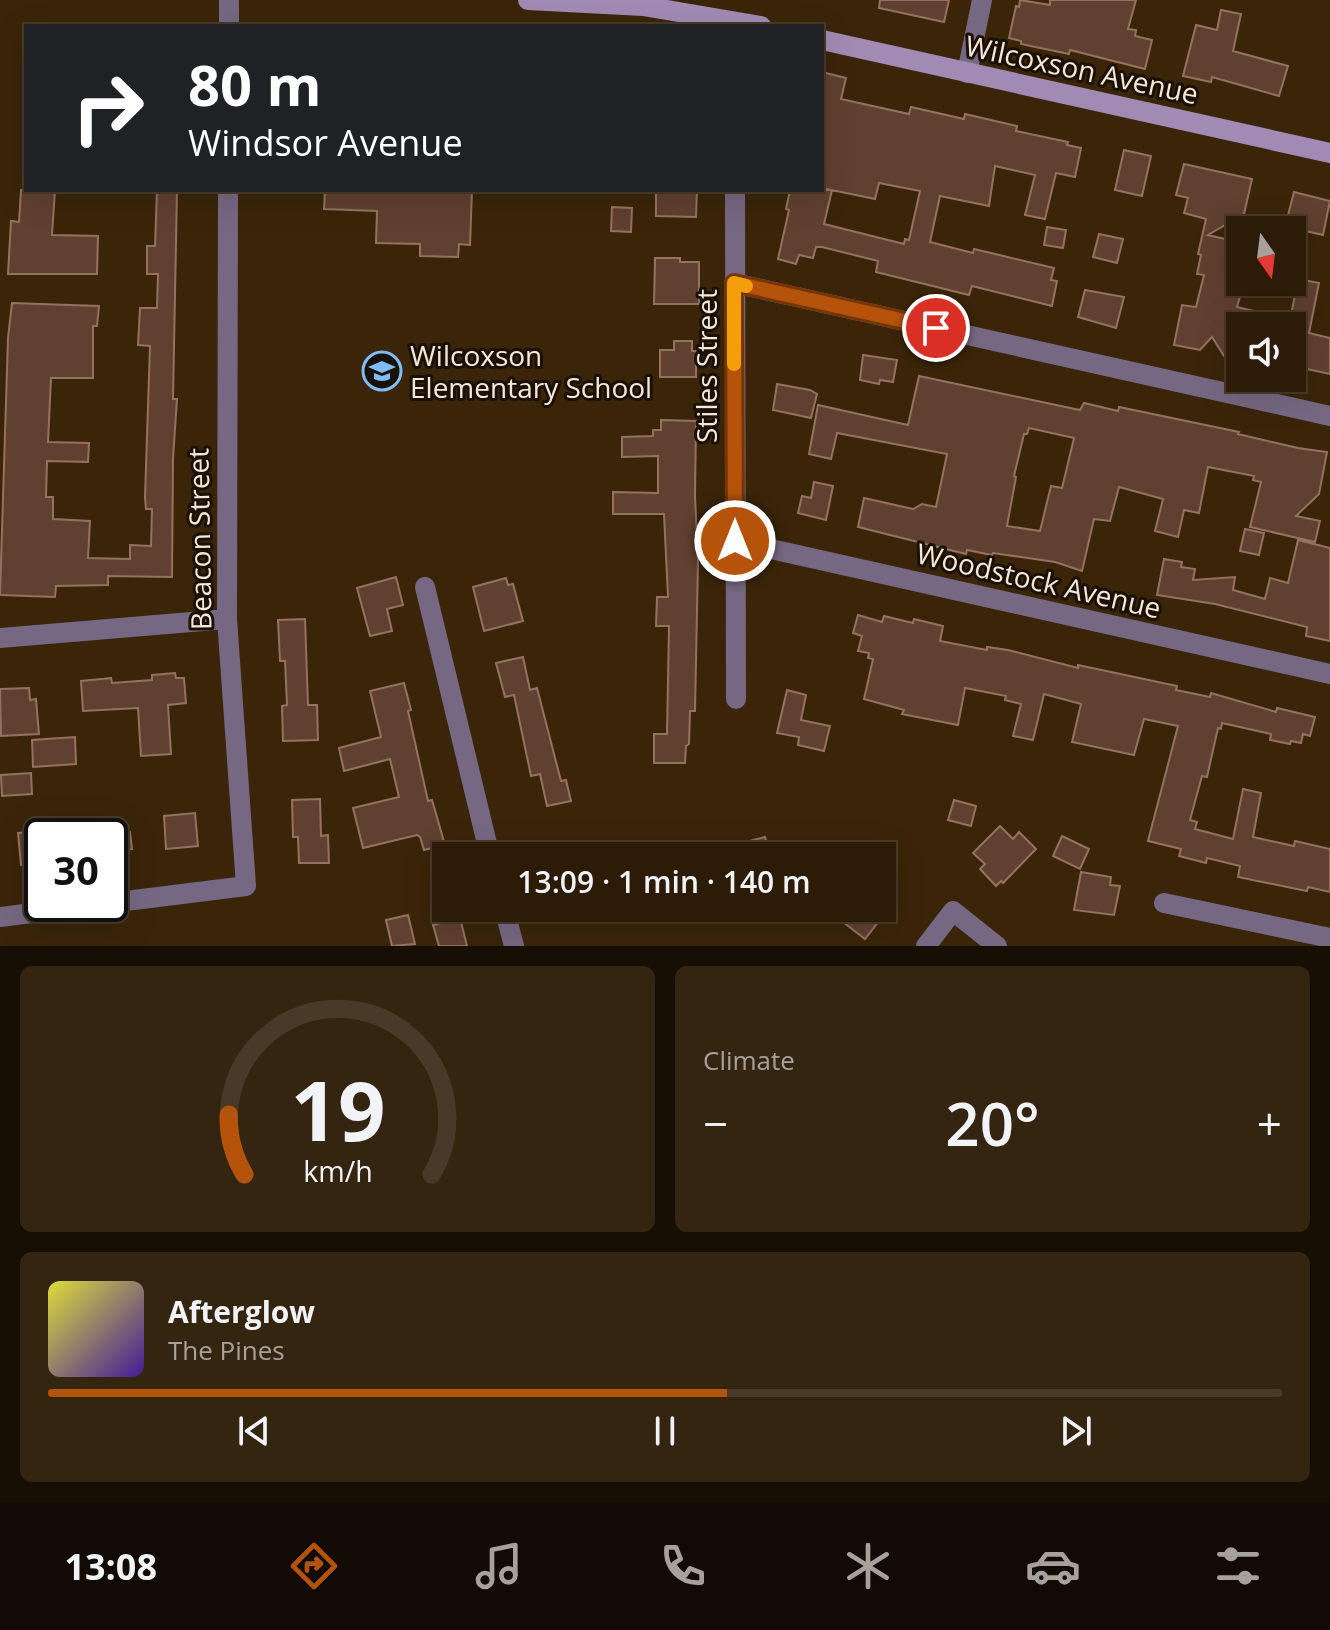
<!DOCTYPE html>
<meta charset="utf-8">
<style>
body{margin:0;font-family:"Open Sans",sans-serif;background:#342511;color:#f1f3f6;height:100vh;display:flex;flex-direction:column;font-size:30px;white-space:nowrap}
*{box-sizing:border-box;margin:0}
p{font-size:26px;color:#a6a19b}
.icon{flex:none;width:44px;height:44px;fill:none;stroke:currentColor;stroke-width:2;stroke-linecap:round;stroke-linejoin:round}
.map{position:relative;height:946px;overflow:hidden}
.drawer{display:flex;flex-direction:column;gap:20px;padding:20px;background:#180f04;flex:1}
.drawer>*{flex:none}
.banner{position:absolute;left:24px;top:24px;width:800px;height:168px;border-radius:0px;box-shadow:0 8px 32px #0002,0 0 0 2px #483a28;background:#202124;color:#fff;overflow:hidden}
.needle{width:52px;rotate:166deg}
.buttons{position:absolute;left:1226px;top:216px;display:grid;gap:16px}
.buttons a{display:grid;place-items:center;width:80px;height:80px;border-radius:0px;background:#2c1c07;box-shadow:0 8px 32px #0002,0 0 0 2px #483a28;font-size:40px}
.speed{position:absolute;left:24px;top:818px;display:flex;gap:16px;font-size:40px;font-weight:700;text-align:center}
.speed>*{display:grid;place-content:center;width:104px;height:104px;border-radius:50%;background:#2c1c07;box-shadow:0 8px 32px #0002,0 0 0 2px #483a28;line-height:1}
.speed .limit{border:4px solid #111;border-radius:12px;background:#fff;color:#111}
.pin{position:absolute;display:grid;place-items:center;width:68px;height:68px;color:#fff;margin:-34px;border:4px solid #fff;border-radius:50%;box-shadow:0 2px 8px #0007}
.me{position:absolute;width:88px;margin:-44px;rotate:0deg;stroke-linejoin:round;filter:drop-shadow(0 0 6px #0008)}
.turn{display:flex;align-items:center;gap:28px;height:168px;padding:0 32px;font-size:36px}
.turn .icon{width:104px;height:104px;stroke-width:2.5}
.turn b{display:block;font-size:56px;line-height:68px}
.big{font-size:60px;font-weight:600;line-height:1.1}
.drawer .widget{flex:1;display:flex;flex-direction:column;justify-content:center;gap:12px;min-width:0;padding:0 28px;border-radius:12px;background:#342511}
.drawer .dial{align-items:center;gap:0}
.dial svg{height:208px;overflow:visible;fill:none;stroke:#483a28;stroke-width:7;stroke-linecap:round;text-anchor:middle}
.dial text{fill:#f1f3f6;stroke:none}
.song{display:flex;align-items:center;gap:24px}
.cover{width:96px;height:96px;border-radius:12px;background:linear-gradient(135deg,hsl(60 70% 55%),hsl(260 70% 35%))}
.played{height:8px;border-radius:4px;background:linear-gradient(90deg,#b45309 55%,#483a28 55%)}
.keys{display:flex;justify-content:space-around;direction:ltr}
.heat{display:flex;justify-content:space-between;align-items:center;font-size:44px;direction:ltr}
.drawer .tiles{flex:1;display:grid;gap:20px;grid-template-columns:1fr 1fr}
.widget:last-child{grid-column:span 2}
.trip{position:absolute;left:432px;top:842px;width:464px;height:80px;border-radius:0px;background:#2c1c07;box-shadow:0 8px 32px #0002,0 0 0 2px #483a28;font-weight:600;line-height:80px;text-align:center}
.menu{display:flex;height:128px;justify-content:space-around;align-items:center;background:#120b03;color:#a6a19b}
.menu .icon{width:56px;height:56px}
.menu .current{color:#b45309}
.menu b{font-size:36px;color:#f1f3f6}
.map>svg:first-child{display:block}
.building{fill:#60402f;stroke:#957260;stroke-width:2;fill-rule:evenodd}
.lines{fill:none;stroke-linecap:round;stroke-linejoin:round}
.street{stroke:#766882;stroke-width:20}
.secondary{stroke:#a18bb4;stroke-width:20}
.route-casing{stroke:#753606;stroke-width:20}
.route{stroke:#b45309;stroke-width:14}
.slow{stroke:#f59e0b;stroke-width:14}
.labels{text-anchor:middle;dominant-baseline:central;stroke-width:6;stroke-linejoin:round;paint-order:stroke}
.street-label{font-size:28px;fill:#f6e8d8;stroke:#1a1006}
.poi-label{font-size:28px;fill:#f6e8d8;stroke:#1a1006;text-anchor:start}
</style>
<div class="map">
<svg width="1330" height="946" viewBox="0 0 1330 946">
<rect width="100%" height="100%" fill="#3a2509"/>
<path class="building" d="M880 0H949L944 22 879 8Z
M1020 0 1050 5V0H1136L1128 29 1136 30 1135 36 1152 40 1145 69 1070 50 1069 54 1021 44V41L1009 38 1016 6 1019 7Z
M1221 10 1241 14 1233 51 1288 66 1279 96 1212 77 1211 82 1183 76 1196 25 1217 30Z
M822 72 846 78 841 99 909 114 911 107 964 119 965 114 1017 126 1016 131 1068 142 1067 145 1081 148 1075 177 1056 173 1045 219 1025 215 1035 175 995 166 989 206 940 196 930 242 973 253 974 249 1054 268 1051 280 1057 281 1052 306 972 286 969 295 876 272 878 261 822 247H816L813 258 799 255 796 264 778 259 789 210 786 209 790 190H832L824 224 904 244 905 239 909 240 920 191 879 183 875 199 822 188Z
M1124 150 1151 156 1142 196 1115 190Z
M1184 164 1252 179 1244 214 1208 235 1234 241 1229 263 1240 266V282H1244L1237 307 1287 319 1286 326H1240V354L1231 352 1224 356 1212 337 1200 350 1174 345 1182 305 1196 307 1204 275 1197 274 1201 255 1198 254 1206 219 1184 213 1188 198 1176 195Z
M21 190H55L52 235 98 236 97 274H8L11 221 19 222Z
M157 190H177L173 399H177L173 459 172 577 108 576V585L56 586 55 597 0 595 8 338 12 303 99 306 97 326H93V378H51L48 442 89 443 88 462 47 461 46 497H53V519L90 521 88 558 130 559V545L151 546 152 509H146L145 497 150 346 138 345 140 308H157L158 274H147V246H155Z
M325 190H472L470 245 459 244 458 257 420 256V244L376 243 377 211 324 209Z
M656 190H697L696 217 656 216Z
M1294 192 1330 201 1323 235 1301 230 1294 226 1295 221 1287 219Z
M612 207 632 208 631 232 611 231Z
M1047 227 1066 230 1063 248 1044 245Z
M1099 234 1123 239 1117 263 1093 257Z
M655 258H680V262H699V304H654Z
M1298 279 1319 283 1309 333 1330 338V374L1302 368 1300 377 1292 376V326H1289Z
M1085 290 1124 297 1116 328 1078 317Z
M674 341H692V351H696V377H660V350H674Z
M863 355 897 360 893 382 880 380 879 384 860 380Z
M919 376 1080 410 1084 403 1118 411 1119 407 1239 432 1238 434 1298 448 1327 452 1319 494 1296 516 1320 521 1315 542 1250 527 1261 482 1253 480 1254 476 1208 467 1199 513 1184 510 1178 537 1155 531 1163 499 1119 487 1110 521 1094 519 1082 571 1055 562 993 553 992 555 967 550 966 554 858 527 864 498 913 509 922 504 936 507 947 454 837 433 831 459 809 454 818 405 908 425ZM1029 428 1074 438 1062 488 1051 486 1040 531 1007 526 1016 477 1014 476 1024 434H1027Z
M777 384 810 390 817 394 811 418 773 410Z
M661 420 696 421 695 496 698 561 695 711H690L689 744 686 746 685 763H654V734H667L669 626H656L657 597H668L664 514H613V492L658 493V456L622 457V437L653 436V430H661Z
M814 482 833 486 826 520 798 513 802 496 811 498Z
M1245 529 1264 533 1259 555 1240 551Z
M1298 540 1330 548V641L1306 636 1307 627 1215 604 1157 595 1164 559 1182 562 1181 567 1195 569 1193 580 1235 577 1233 590 1265 599 1270 578 1288 583Z
M396 577 403 605 387 609 392 631 370 636 357 588Z
M506 578 508 585 513 584 523 621 484 631 473 587Z
M858 615 882 622 884 616 913 623 914 619 943 626 940 641 987 650V647L1008 650 1078 668V665L1177 686 1176 690 1210 697 1211 693 1276 712 1277 708 1315 717 1310 736 1303 734 1301 743 1291 741 1290 744 1270 740 1271 734 1222 723 1221 729 1218 728 1207 777 1202 776 1190 820 1197 822 1195 829 1233 839 1243 789 1261 793 1253 837 1294 846 1295 841 1330 849V892L1308 887 1307 891 1238 877 1240 866 1207 858 1206 863 1179 856 1181 849 1148 841 1178 726 1144 719 1134 755 1072 742 1081 704 1044 694 1033 740 1013 736 1021 704 1005 700 1006 696 965 688 958 725 902 714 904 710 864 699 873 659 868 658 869 653 858 651 862 636 853 633Z
M305 619 308 705H317L318 740 283 741 282 706 287 705 285 661H280L278 620Z
M523 657 530 690 537 688 561 781 566 780 571 801 547 806 540 774 531 776 514 695 505 697 496 663Z
M175 673 176 678H184L186 703 168 705 171 754 141 756 138 708 83 711 81 681 111 678 112 683 152 680V675Z
M404 683 411 710 408 711 428 801 432 800 445 845 424 850 420 837 417 835 363 848 353 808 399 797 390 759 344 771 339 748 381 737 370 691Z
M29 688 30 700 36 699 39 734 1 736 0 689Z
M787 690 806 695 801 720 830 726 824 751 798 745 799 737 777 733Z
M75 737 76 764 33 767 32 740Z
M31 773 32 794 2 796 1 775Z
M320 799 321 836 328 835 329 863H299L298 837H293L292 800Z
M954 800 976 806 971 826 948 820Z
M195 813 198 846 166 849 164 816Z
M1000 826 1013 839 1019 832 1036 849 1003 883 1001 881 996 886 980 869 985 864 973 853Z
M42 831V863L21 865 18 833Z
M130 832 132 849 110 850V833Z
M1062 836 1089 849 1080 869 1053 856Z
M765 837 770 856H715L714 850Z
M1081 872 1111 877 1110 885 1120 886 1114 915 1074 910Z
M825 908H889L865 939Z
M408 915 415 944 392 946 386 920Z
M460 918 467 946H439L433 925Z"/>
<g class="lines">
<path class="street" d="M229 26V0
M967 73 982 0
M735 190 736 699
M734 283 1330 416
M735 541 1330 674
M425 587 490 856
M0 638 227 619
M110 903 246 886 227 619 228 190
M1164 903 1330 938
M504 908 514 946
M0 917 102 904
M926 946 953 911 997 946"/>
<path class="secondary" d="M528 0 643 6 761 26
M822 40 1330 153"/>
</g>
<g class="lines">
<defs>
<path id="route" d="M735 541 734 283 936 328"/>
</defs>
<use href="#route" class="route-casing"/>
<use href="#route" class="route"/>
<path class="slow" d="M734 364V283L746 286"/>
</g>
<defs>
<symbol id="school-ring" viewBox="-11 -11 22 22"><circle r="9.5" fill="#1a1006" stroke="#7fbdfa" stroke-width="1.5"/><path d="M0-5L7-2L0 1L-7-2ZM-4 1L0 2.5L4 1V4Q0 6-4 4Z" fill="#7fbdfa"/></symbol>
</defs>
<g fill-rule="evenodd">
<use href="#school-ring" x="360" y="349" width="44" height="44"/>
</g>
<g class="labels">
<g class="street-label">
<text transform="translate(1082 69) rotate(12)">Wilcoxson Avenue</text>
<text transform="translate(706 366) rotate(-90)">Stiles Street</text>
<text transform="translate(199 539) rotate(-91)">Beacon Street</text>
<text transform="translate(1039 580) rotate(13)">Woodstock Avenue</text>
</g>
<g class="poi-label">
<text x="410" y="355">Wilcoxson<tspan x="410" dy="32">Elementary School</tspan></text>
</g>
</g>
</svg>
<div class="buttons">
<a><svg class="needle" viewBox="-14 -14 28 28"><path d="M0-13l5 13h-10z" fill="#e53935"/><path d="M0 13l5-13h-10z" fill="#a6a19b"/></svg></a>
<a><svg class="icon" aria-label="sound" viewBox="0 0 24 24"><path d="M4 9h4l5-4v14l-5-4H4zM17 9q2 3 0 6"/></svg></a>
</div>
<div class="speed"><div class="limit">30</div></div>
<div class="pin" style="left:936px;top:328px;background:#d93025"><svg class="icon" aria-label="arrive" viewBox="0 0 24 24"><path d="M6 21V4h12l-3 4 3 4H6"/></svg></div>
<svg class="me" style="left:735px;top:541px" viewBox="-20 -20 40 40"><circle r="17" fill="#b45309" stroke="#fff" stroke-width="3"/><path d="M0-11L8 9 0 5-8 9z" fill="#fff"/></svg>
<div class="trip">13:09 · 1 min · 140 m</div>
<div class="banner">
<div class="turn"><svg class="icon" aria-label="right" viewBox="0 0 24 24"><path d="M7 20v-9h11M14 6l5 5-5 5"/></svg><div><b>80 m</b>Windsor Avenue</div></div>
</div>
</div>
<section class="drawer">
<div class="tiles">
<div class="widget dial"><svg viewBox="0 0 100 80">
<path d="M14 69A42 42 0 1 1 86 69"/>
<path d="M14 69A42 42 0 0 1 8 46" stroke="#b45309"/>
<text x="50" y="56" font-size="32" font-weight="700">19</text>
<text x="50" y="72" font-size="11">km/h</text>
</svg></div>
<div class="widget"><p>Climate</p>
<div class="heat"><a>−</a><b class="big">20°</b><a>+</a></div>
</div>
<div class="widget">
<div class="song"><i class="cover"></i><div><b>Afterglow</b><p>The Pines</p></div></div>
<div class="played"></div>
<div class="keys"><svg class="icon" aria-label="previous" viewBox="0 0 24 24"><path d="M18 5L8 12l10 7zM5 5v14"/></svg><svg class="icon" aria-label="pause" viewBox="0 0 24 24"><path d="M8 5v14M16 5v14"/></svg><svg class="icon" aria-label="next" viewBox="0 0 24 24"><path d="M6 5l10 7-10 7zM19 5v14"/></svg></div>
</div>
</div>
</section>
<nav class="menu">
<b>13:08</b>
<svg class="icon current" aria-label="directions" viewBox="0 0 24 24"><path d="M12 3l9 9-9 9-9-9zM9 14v-3h6M13 9l2 2-2 2"/></svg>
<svg class="icon" aria-label="music" viewBox="0 0 24 24"><path d="M9 18V5l10-2v13"/><circle cx="6" cy="18" r="3"/><circle cx="16" cy="16" r="3"/></svg>
<svg class="icon" aria-label="phone" viewBox="0 0 24 24"><path d="M5 4h4l2 5-3 2q2 4 5 5l2-3 5 2v4C11 20 4 13 5 4z"/></svg>
<svg class="icon" aria-label="climate" viewBox="0 0 24 24"><path d="M12 3v18M4 7l16 10M4 17L20 7"/></svg>
<svg class="icon" aria-label="car" viewBox="0 0 24 24"><path d="M5 17H2v-5l4-1 3-4h7l3 4 3 1v5h-3M9 17h6M6 11h13"/><circle cx="7" cy="17" r="2"/><circle cx="17" cy="17" r="2"/></svg>
<svg class="icon" aria-label="filters" viewBox="0 0 24 24"><path d="M4 7h16M4 17h16"/><circle cx="9" cy="7" r="2"/><circle cx="15" cy="17" r="2"/></svg>
</nav>
